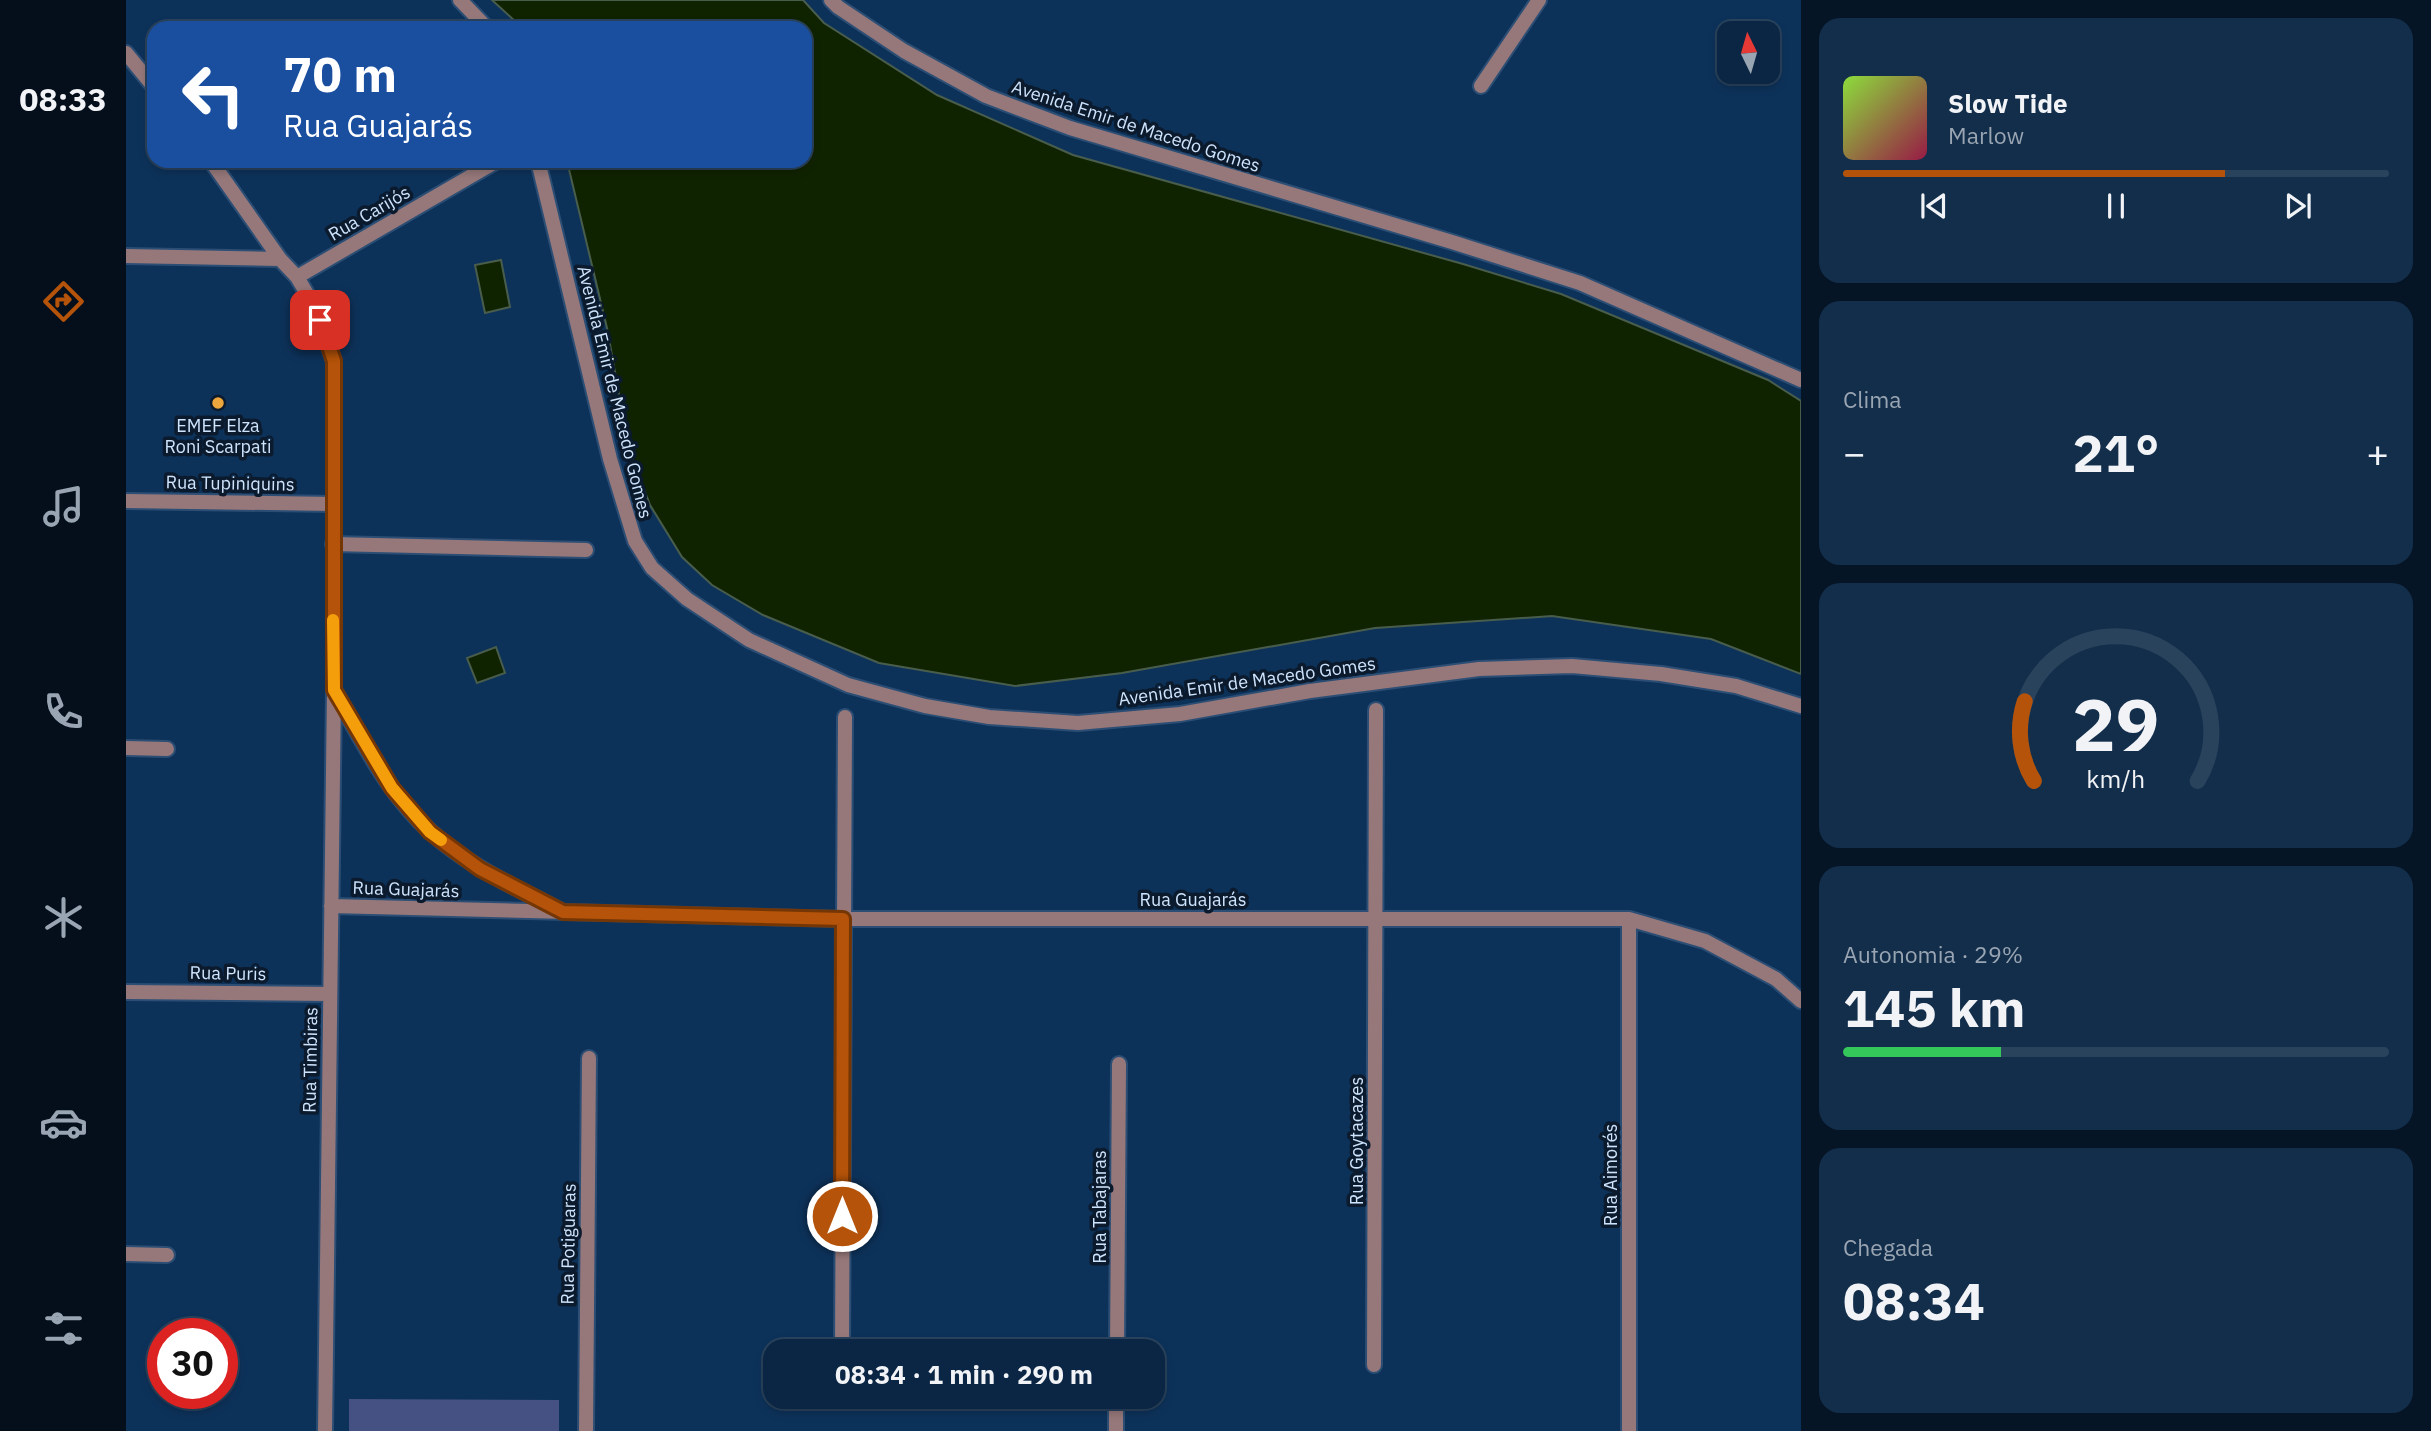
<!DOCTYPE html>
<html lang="pt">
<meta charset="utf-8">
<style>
body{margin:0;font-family:"IBM Plex Sans",sans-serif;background:#132e4b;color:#f1f3f6;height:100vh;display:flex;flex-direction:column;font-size:26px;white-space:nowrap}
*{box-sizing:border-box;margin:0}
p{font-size:23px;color:#99a5b2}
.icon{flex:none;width:38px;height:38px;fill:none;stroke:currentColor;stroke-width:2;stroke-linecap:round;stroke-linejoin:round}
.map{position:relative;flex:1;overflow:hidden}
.details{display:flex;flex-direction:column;gap:18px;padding:18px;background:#061525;width:630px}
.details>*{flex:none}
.guide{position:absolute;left:21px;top:21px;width:665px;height:147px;border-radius:21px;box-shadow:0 4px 10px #0003,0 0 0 2px #2a435d;background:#1a4fa0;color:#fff;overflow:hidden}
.needle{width:46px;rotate:355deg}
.tools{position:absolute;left:1591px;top:21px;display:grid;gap:14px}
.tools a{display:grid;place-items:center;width:63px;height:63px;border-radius:14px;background:#0a2644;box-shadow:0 4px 10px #0003,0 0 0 2px #2a435d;font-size:35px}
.speed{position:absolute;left:21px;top:1318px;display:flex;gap:14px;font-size:35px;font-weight:700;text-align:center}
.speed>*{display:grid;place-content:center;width:91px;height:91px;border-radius:50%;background:#0a2644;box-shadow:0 4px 10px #0003,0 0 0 2px #2a435d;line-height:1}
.speed .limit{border:10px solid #d22;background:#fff;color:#111}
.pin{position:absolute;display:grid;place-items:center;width:60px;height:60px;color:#fff;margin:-30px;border-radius:14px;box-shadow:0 4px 10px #0006}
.me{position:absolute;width:77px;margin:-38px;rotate:0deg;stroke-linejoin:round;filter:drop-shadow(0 0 5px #0008)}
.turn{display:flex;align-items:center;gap:24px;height:147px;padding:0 21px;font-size:32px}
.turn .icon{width:91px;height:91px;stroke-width:2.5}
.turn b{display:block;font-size:49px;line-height:60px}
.big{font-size:52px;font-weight:700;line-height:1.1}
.details .widget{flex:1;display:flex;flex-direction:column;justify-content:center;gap:10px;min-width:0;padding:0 24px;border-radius:21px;background:#132e4b}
.details .dial{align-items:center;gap:0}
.dial svg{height:182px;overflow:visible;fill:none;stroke:#2a435d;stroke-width:7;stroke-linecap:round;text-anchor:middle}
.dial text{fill:#f1f3f6;stroke:none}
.song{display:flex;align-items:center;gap:21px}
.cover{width:84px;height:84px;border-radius:10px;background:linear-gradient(135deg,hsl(90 70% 55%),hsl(340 70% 35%))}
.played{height:7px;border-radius:4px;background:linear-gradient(90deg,#b45309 70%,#2a435d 70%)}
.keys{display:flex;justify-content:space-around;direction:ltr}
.heat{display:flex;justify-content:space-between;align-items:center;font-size:38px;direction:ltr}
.charge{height:10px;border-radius:5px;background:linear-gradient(90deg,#34c759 29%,#2a435d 0)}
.trip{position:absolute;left:637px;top:1339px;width:402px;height:70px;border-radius:21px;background:#0a2644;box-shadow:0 4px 10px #0003,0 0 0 2px #2a435d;font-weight:700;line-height:70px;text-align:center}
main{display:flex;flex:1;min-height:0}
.tabs{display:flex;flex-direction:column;width:126px;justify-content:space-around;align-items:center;background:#040f1b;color:#99a5b2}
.tabs .icon{width:49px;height:49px}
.tabs .current{color:#b45309}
.tabs b{font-size:32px;color:#f1f3f6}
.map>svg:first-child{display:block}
.water{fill:#102301;stroke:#495d4c;stroke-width:2}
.building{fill:#465183}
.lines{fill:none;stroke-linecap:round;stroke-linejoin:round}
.pedestrian-casing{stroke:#2c4e74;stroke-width:18}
.minor-casing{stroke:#2c4e74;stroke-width:18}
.pedestrian{stroke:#96787a;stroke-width:14}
.minor{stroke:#96787a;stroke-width:14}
.route-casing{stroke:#753606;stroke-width:18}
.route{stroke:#b45309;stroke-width:12}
.slow{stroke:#f59e0b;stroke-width:12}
.poi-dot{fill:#eea73c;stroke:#0b1a2c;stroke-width:2.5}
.labels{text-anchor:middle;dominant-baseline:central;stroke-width:7;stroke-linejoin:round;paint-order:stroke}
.street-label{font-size:18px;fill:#cee3fc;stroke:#0b1a2c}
.poi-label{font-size:18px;fill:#cee3fc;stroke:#0b1a2c}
</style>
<main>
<nav class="tabs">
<b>08:33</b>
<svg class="icon current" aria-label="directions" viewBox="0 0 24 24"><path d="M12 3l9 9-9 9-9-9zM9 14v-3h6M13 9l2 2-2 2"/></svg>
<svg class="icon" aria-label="music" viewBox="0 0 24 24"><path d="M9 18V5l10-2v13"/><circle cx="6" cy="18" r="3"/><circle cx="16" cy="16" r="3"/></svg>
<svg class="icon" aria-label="phone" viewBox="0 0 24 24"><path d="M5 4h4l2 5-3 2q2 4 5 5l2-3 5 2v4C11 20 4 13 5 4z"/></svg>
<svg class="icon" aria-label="climate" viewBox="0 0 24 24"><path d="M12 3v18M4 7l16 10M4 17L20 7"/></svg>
<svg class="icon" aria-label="car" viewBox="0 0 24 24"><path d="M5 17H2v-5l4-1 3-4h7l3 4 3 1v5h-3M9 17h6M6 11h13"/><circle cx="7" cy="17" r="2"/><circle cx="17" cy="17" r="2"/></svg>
<svg class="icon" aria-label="filters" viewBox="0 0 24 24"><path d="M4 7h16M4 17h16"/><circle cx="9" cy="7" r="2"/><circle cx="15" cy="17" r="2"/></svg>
</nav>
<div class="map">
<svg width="1675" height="1431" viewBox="0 0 1675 1431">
<rect width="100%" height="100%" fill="#0d325a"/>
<path class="water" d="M366 0H677L698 23 811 95 947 155 1337 264 1435 294 1642 380 1675 401V674L1585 639 1426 616 1249 628 996 673 889 686 753 663 637 615 586 585 556 557 524 505 503 449 481 328 441 161H679V28H393L390 22Z
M375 260 384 307 359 313 349 265Z
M370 647 379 673 351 683 341 658Z"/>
<path class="building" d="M223 1399 433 1400V1431H223Z"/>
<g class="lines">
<defs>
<path id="pedestrian" d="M334 0 361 28
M705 0 712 7 778 51 860 96 944 128 1326 242 1454 283 1675 380
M412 161 484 459 509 541 526 568 561 599 623 640 722 685 799 706 863 717 952 723 1054 714 1184 691 1353 669 1446 666 1535 674 1610 686 1675 706"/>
<path id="minor" d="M0 53 28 87
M1355 86 1413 0
M85 161 154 259 171 277 187 304 208 361V690L199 1431
M0 256 154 259
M171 277 371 161
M0 501 208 504
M207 544 460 550
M208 691C236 740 262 794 305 832 342 866 389 887 433 910
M0 748 41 749
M205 906 717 919H1503L1579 941 1650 979 1675 1001
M0 992 204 994
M0 1254 41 1255
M716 1351 719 717
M991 1351 993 1064
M1248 1365 1250 710
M460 1431 463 1058
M990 1431V1396
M1503 1431V919"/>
</defs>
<use href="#pedestrian" class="pedestrian-casing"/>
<use href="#minor" class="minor-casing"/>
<use href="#pedestrian" class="pedestrian"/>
<use href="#minor" class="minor"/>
</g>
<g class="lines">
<defs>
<path id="route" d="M194 320 208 361V690L266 788 304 832 354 869 437 912 717 919 716 1216"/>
</defs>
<use href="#route" class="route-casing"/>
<use href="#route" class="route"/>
<path class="slow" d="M207 620 208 690 266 788 304 832 315 840"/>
</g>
<circle class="poi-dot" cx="92" cy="403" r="7"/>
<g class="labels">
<g class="street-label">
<text transform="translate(1010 126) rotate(18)">Avenida Emir de Macedo Gomes</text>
<text transform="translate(243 213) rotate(-30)">Rua Carijós</text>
<text transform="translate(489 392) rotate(76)">Avenida Emir de Macedo Gomes</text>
<text transform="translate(104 483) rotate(1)">Rua Tupiniquins</text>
<text transform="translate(1121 681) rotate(-8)">Avenida Emir de Macedo Gomes</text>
<text transform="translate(280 889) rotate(2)">Rua Guajarás</text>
<text x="1067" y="899">Rua Guajarás</text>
<text transform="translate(102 973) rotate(1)">Rua Puris</text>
<text transform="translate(184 1060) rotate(-89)">Rua Timbiras</text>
<text transform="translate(1230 1141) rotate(-90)">Rua Goytacazes</text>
<text transform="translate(1484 1175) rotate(-90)">Rua Aimorés</text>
<text transform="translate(973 1207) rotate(-90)">Rua Tabajaras</text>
<text transform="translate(442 1244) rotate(-89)">Rua Potiguaras</text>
</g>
<g class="poi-label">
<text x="92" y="425">EMEF Elza<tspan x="92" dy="21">Roni Scarpati</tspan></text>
</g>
</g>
</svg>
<div class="tools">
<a><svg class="needle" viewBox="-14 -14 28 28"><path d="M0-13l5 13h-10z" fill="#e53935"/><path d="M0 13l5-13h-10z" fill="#99a5b2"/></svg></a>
</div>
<div class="speed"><div class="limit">30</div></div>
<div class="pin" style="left:194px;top:320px;background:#d93025"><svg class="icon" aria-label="arrive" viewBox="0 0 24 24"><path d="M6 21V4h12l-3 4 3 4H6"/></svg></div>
<svg class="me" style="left:716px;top:1216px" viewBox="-20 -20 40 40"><circle r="17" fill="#b45309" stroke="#fff" stroke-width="3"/><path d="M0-11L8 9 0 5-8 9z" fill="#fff"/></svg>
<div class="trip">08:34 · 1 min · 290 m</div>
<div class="guide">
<div class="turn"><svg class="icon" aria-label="left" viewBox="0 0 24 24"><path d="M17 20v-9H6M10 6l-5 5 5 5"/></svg><div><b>70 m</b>Rua Guajarás</div></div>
</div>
</div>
<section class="details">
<div class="widget">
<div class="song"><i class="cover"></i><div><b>Slow Tide</b><p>Marlow</p></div></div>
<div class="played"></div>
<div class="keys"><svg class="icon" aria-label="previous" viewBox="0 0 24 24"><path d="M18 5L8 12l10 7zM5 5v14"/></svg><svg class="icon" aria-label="pause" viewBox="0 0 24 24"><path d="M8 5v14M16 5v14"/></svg><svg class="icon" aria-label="next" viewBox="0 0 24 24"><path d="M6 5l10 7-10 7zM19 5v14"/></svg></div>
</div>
<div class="widget"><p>Clima</p>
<div class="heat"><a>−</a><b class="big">21°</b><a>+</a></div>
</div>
<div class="widget dial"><svg viewBox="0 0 100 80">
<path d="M14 69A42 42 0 1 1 86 69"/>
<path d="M14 69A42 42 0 0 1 10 34" stroke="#b45309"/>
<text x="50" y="56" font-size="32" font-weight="700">29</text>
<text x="50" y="72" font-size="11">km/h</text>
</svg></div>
<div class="widget"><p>Autonomia · 29%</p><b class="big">145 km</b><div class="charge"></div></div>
<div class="widget"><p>Chegada</p><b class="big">08:34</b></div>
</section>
</main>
